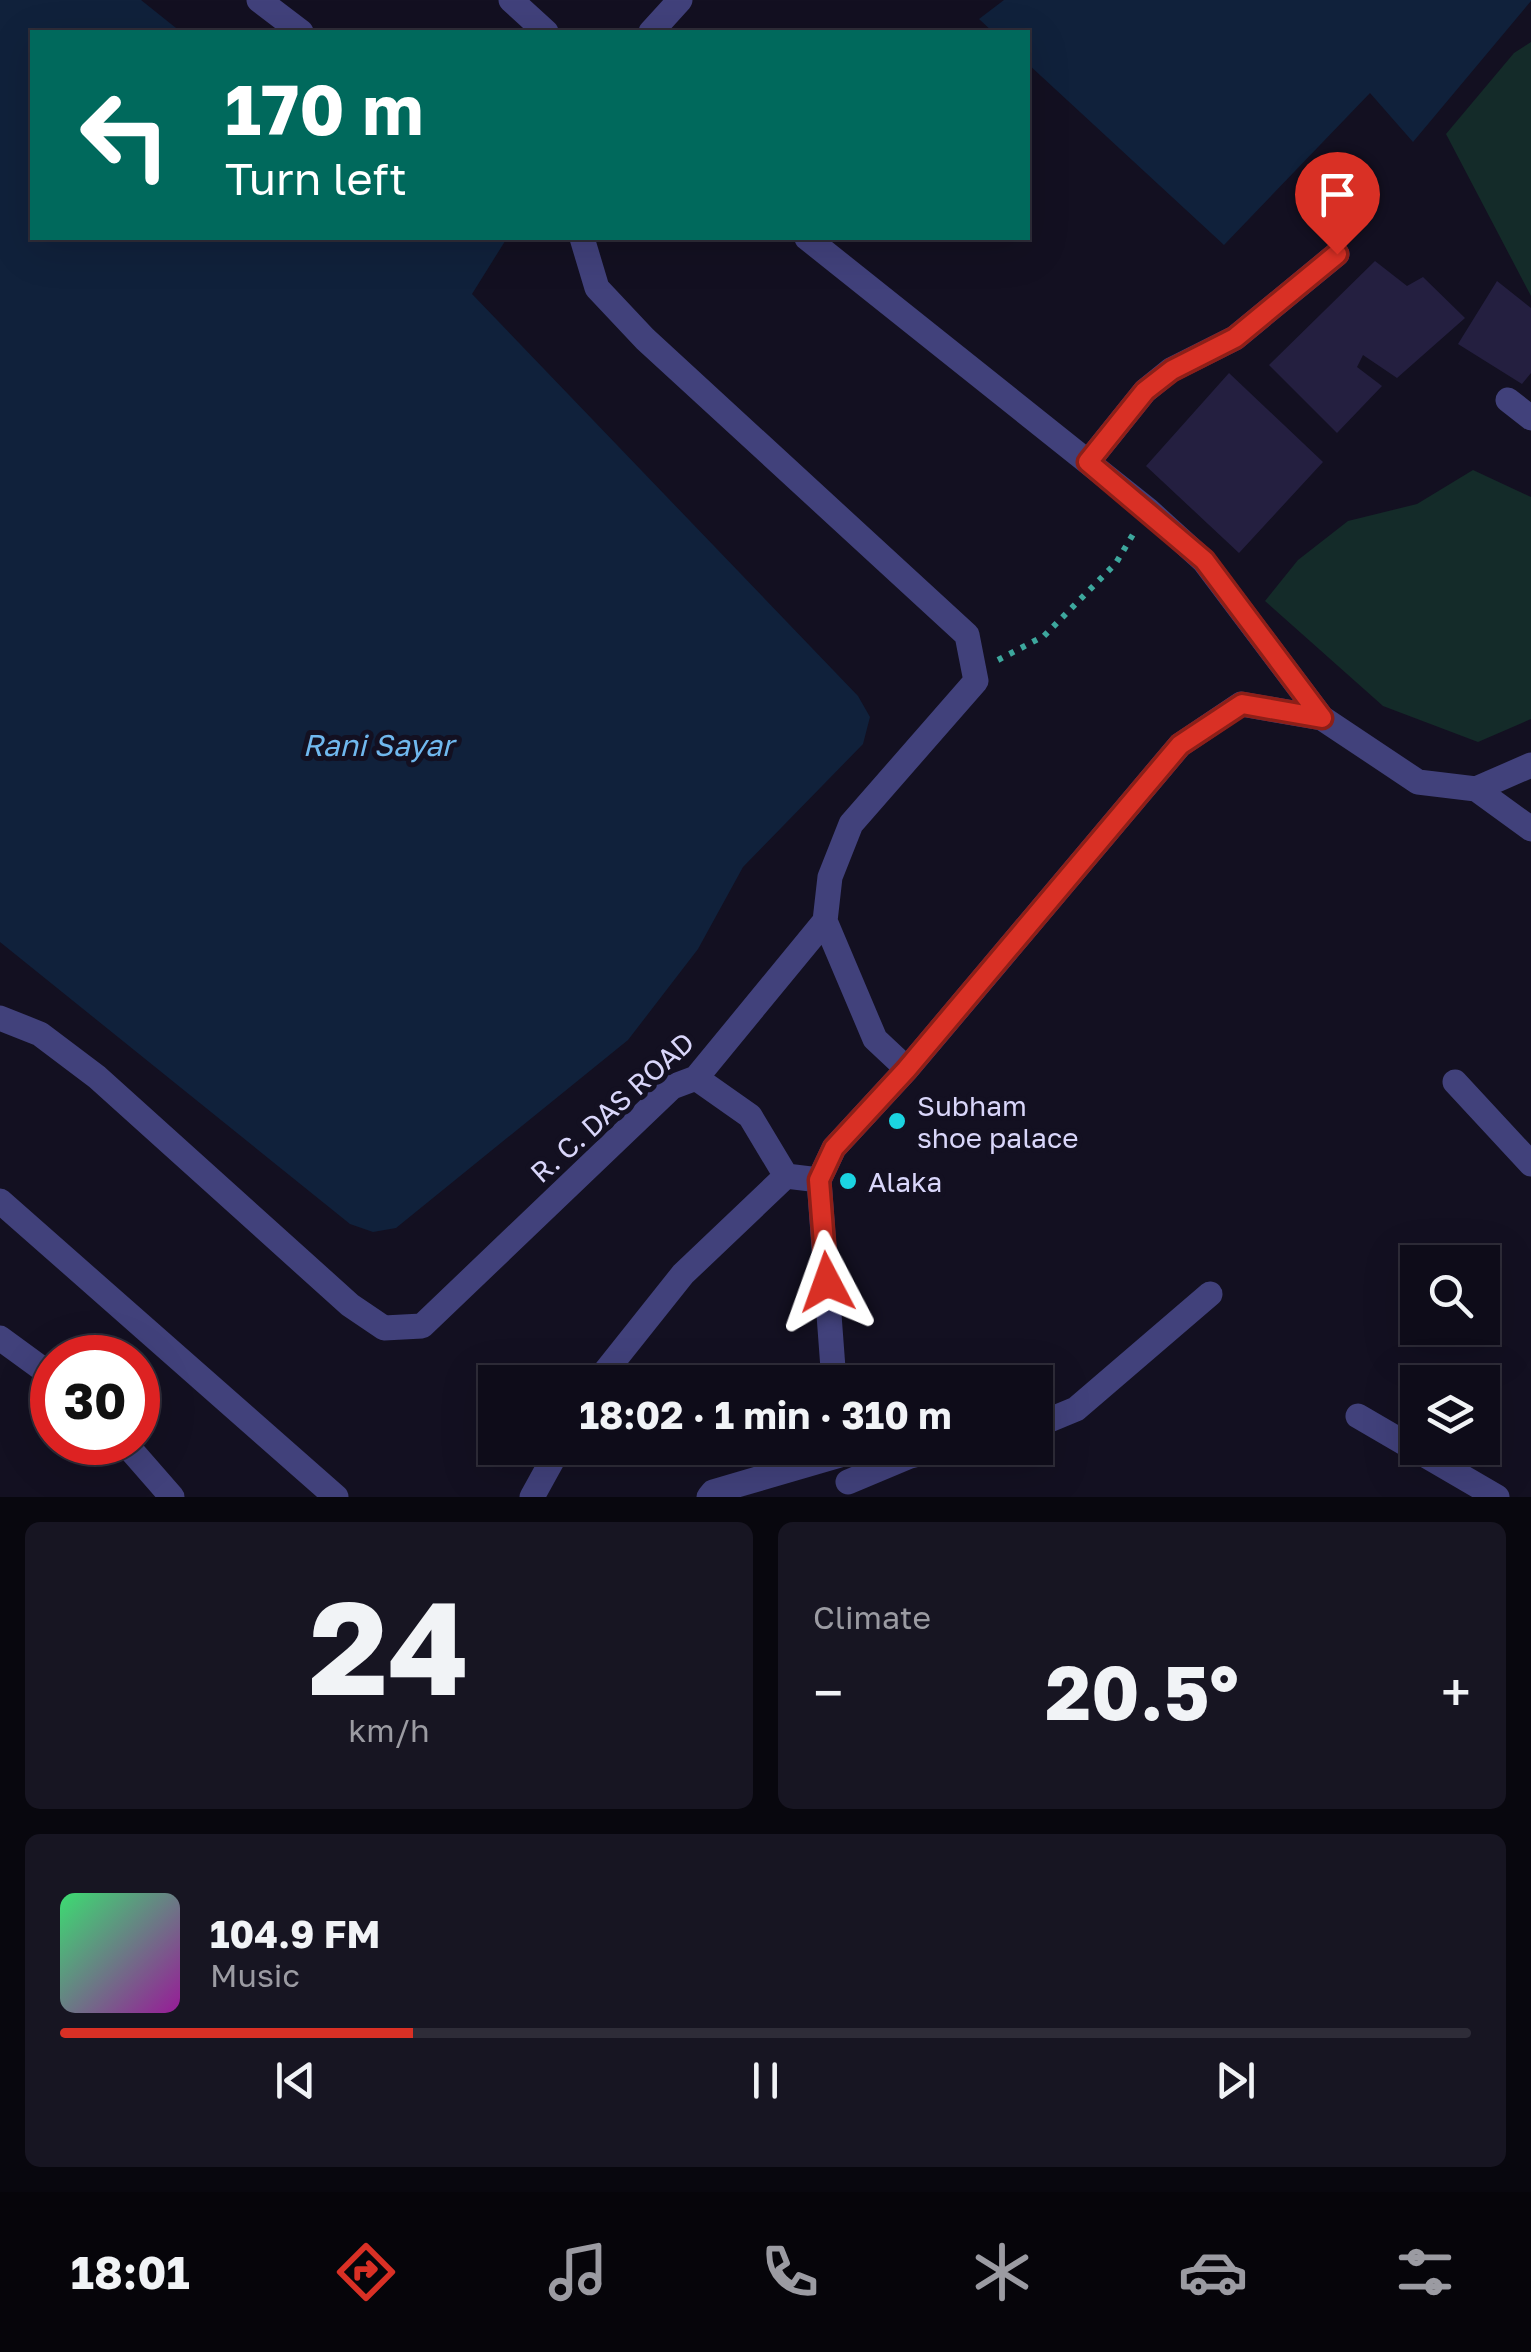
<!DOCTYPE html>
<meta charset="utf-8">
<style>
body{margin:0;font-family:"Golos Text",sans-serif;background:#171522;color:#f1f3f6;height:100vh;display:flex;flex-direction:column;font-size:38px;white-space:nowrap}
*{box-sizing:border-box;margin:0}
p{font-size:32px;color:#9b9ba2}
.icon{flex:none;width:55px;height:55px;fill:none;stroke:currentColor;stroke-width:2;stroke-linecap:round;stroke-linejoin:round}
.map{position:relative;height:1497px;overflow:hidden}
.side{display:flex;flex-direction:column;gap:25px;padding:25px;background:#08070e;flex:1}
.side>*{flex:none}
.top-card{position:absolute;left:30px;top:30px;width:1000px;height:210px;border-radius:0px;box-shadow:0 10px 40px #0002,0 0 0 2px #2e2c38;background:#00695c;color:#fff;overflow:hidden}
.tools{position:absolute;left:1400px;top:1245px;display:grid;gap:20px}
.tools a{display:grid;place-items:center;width:100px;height:100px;border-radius:0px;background:#0e0c19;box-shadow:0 10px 40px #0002,0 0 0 2px #2e2c38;font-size:50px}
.speed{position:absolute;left:30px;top:1335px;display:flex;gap:20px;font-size:50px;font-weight:700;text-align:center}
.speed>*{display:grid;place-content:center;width:130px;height:130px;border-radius:50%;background:#0e0c19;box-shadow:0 10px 40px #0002,0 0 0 2px #2e2c38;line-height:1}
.speed .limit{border:15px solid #d22;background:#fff;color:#111}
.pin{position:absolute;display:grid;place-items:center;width:85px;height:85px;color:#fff;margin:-102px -42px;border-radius:50% 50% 50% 0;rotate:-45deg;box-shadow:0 0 10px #0007}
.pin .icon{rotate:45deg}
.me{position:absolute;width:110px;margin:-55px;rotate:356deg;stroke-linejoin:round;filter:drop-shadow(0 0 8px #0008)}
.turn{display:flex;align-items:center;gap:35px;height:210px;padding:0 30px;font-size:45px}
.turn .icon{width:130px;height:130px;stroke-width:2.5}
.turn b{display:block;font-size:70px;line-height:85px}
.big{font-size:75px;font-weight:700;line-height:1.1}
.side .tile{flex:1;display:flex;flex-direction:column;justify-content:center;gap:15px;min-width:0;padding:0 35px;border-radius:15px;background:#171522}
.side .dial{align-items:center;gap:0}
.dial b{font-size:130px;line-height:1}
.song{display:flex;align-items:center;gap:30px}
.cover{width:120px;height:120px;border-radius:15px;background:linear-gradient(135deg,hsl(140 70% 55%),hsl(300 70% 35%))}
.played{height:10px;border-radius:5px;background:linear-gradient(90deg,#d93025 25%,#2e2c38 25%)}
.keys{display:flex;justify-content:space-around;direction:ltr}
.heat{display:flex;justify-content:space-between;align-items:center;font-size:55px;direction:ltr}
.side .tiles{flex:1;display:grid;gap:25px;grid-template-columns:1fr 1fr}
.tile:last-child{grid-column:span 2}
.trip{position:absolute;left:478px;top:1365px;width:575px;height:100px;border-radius:0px;background:#0e0c19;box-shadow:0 10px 40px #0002,0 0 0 2px #2e2c38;font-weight:700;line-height:100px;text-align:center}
.menu{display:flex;height:160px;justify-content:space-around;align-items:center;background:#06050a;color:#9b9ba2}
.menu .icon{width:70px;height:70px}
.menu .selected{color:#d93025}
.menu b{font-size:45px;color:#f1f3f6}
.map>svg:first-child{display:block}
.green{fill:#142b29}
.water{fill:#10213b}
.building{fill:#241f40}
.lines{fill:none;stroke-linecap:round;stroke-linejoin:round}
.path{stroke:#3da79d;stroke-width:6;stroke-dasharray:5 8;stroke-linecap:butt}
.minor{stroke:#41417b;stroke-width:25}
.route-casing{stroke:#8d1f18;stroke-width:25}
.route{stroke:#d93025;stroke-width:18}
.poi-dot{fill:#1bd4e1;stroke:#131021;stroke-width:4}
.labels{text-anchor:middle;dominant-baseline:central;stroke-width:10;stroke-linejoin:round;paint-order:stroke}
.poi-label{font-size:28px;fill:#d9d6fa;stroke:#131021;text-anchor:start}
.street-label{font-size:28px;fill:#d9d6fa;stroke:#131021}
.water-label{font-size:30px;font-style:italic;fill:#70b8ee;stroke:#131021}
</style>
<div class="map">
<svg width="1531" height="1497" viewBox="0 0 1531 1497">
<rect width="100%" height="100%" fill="#131021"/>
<path class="green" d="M1531 42V296L1446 134 1514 53Z
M1473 470 1531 497V719L1478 742 1383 706 1265 601 1298 560 1348 521 1417 504Z"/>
<path class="water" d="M0 0H141L181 32H32V238H507L472 294 858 696 870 717 863 744 743 867 698 949 628 1040 396 1228 373 1232 350 1224 0 942Z
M1004 0H1531V1L1413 142 1370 93 1224 245 1028 64V32H993L979 19Z"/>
<path class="building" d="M1375 261 1407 286 1423 277 1465 318 1397 378 1363 355 1357 367 1382 386 1337 433 1269 365Z
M1497 281 1531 308V373L1522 384 1458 344Z
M1229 373 1323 462 1239 553 1146 466Z"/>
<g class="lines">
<path class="path" d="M998 660 1044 636 1116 563 1135 531"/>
<path class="minor" d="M259 0 301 32
M511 0 546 32
M651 32 680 0
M807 238 1148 510 1204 561 1322 718
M1508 400 1531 418
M1088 462 1145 391 1171 370 1235 338 1337 254
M1476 789 1531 829
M825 921 875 1039 907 1069
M0 1018 40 1034 97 1077 350 1305 384 1328 422 1326 672 1087 696 1078 825 921 830 877 851 824 976 681 967 635 645 339 597 288 582 238
M696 1078 750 1116 786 1176
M1455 1082 1531 1164
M0 1201 336 1497
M0 1338 52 1376
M597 1382 683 1274 786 1176 819 1180
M834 1382 819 1180 834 1148 907 1069 1180 745 1241 704 1322 718 1418 782 1476 789 1531 765
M1358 1416 1497 1497
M1035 1426 1076 1409 1210 1294
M124 1442 172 1497
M848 1482 910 1456 942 1448
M532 1497 559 1448
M709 1497 713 1492 840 1455"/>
</g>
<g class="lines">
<defs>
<path id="route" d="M827 1282 819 1180 834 1148 906 1070 1180 745 1242 704 1322 718 1204 560 1088 462 1145 391 1172 370 1235 338 1337 254"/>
</defs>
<use href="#route" class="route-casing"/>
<use href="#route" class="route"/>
</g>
<g class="poi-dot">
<circle cx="897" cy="1121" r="10"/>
<circle cx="848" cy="1181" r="10"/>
</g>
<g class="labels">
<g class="poi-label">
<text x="917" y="1105">Subham<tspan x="917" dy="32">shoe palace</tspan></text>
<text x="868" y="1181">Alaka</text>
</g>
<g class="street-label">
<text transform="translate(612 1107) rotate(-42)">R. C. DAS ROAD</text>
</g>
<g class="water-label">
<text x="378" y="745">Rani Sayar</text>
</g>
</g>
</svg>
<div class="tools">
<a><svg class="icon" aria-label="search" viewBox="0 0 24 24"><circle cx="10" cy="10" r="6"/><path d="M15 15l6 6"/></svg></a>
<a><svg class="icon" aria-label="layers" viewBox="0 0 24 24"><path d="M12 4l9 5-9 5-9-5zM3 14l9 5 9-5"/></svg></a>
</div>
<div class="speed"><div class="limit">30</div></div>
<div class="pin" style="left:1337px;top:254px;background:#d93025"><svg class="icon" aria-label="arrive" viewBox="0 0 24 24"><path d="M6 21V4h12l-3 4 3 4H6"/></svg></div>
<svg class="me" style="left:827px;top:1282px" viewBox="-20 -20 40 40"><path d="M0-17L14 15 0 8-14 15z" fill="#d93025" stroke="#fff" stroke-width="4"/></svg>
<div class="trip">18:02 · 1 min · 310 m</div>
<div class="top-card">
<div class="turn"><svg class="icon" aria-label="left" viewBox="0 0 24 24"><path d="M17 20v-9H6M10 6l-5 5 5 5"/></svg><div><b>170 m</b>Turn left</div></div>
</div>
</div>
<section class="side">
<div class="tiles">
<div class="tile dial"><b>24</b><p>km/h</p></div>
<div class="tile"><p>Climate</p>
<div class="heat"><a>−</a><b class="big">20.5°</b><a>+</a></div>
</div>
<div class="tile">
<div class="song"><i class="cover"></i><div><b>104.9 FM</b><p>Music</p></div></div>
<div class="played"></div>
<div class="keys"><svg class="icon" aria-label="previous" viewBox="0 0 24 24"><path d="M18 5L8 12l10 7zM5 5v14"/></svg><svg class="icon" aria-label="pause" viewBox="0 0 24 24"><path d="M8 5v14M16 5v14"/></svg><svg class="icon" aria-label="next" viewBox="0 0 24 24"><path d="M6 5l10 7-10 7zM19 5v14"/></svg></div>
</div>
</div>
</section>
<nav class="menu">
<b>18:01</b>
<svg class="icon selected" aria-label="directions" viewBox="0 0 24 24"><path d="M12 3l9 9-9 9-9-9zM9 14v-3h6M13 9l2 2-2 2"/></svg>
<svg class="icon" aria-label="music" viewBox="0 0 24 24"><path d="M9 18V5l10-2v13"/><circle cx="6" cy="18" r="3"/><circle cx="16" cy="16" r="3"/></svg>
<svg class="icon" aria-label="phone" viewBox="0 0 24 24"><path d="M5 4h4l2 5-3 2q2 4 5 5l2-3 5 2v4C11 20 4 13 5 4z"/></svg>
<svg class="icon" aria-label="climate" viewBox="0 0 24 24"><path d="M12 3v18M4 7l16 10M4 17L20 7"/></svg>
<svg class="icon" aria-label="car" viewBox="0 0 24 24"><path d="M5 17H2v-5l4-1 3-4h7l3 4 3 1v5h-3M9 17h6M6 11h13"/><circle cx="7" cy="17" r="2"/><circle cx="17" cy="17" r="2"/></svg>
<svg class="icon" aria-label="filters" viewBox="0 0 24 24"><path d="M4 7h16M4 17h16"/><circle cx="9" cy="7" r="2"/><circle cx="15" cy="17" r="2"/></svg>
</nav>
